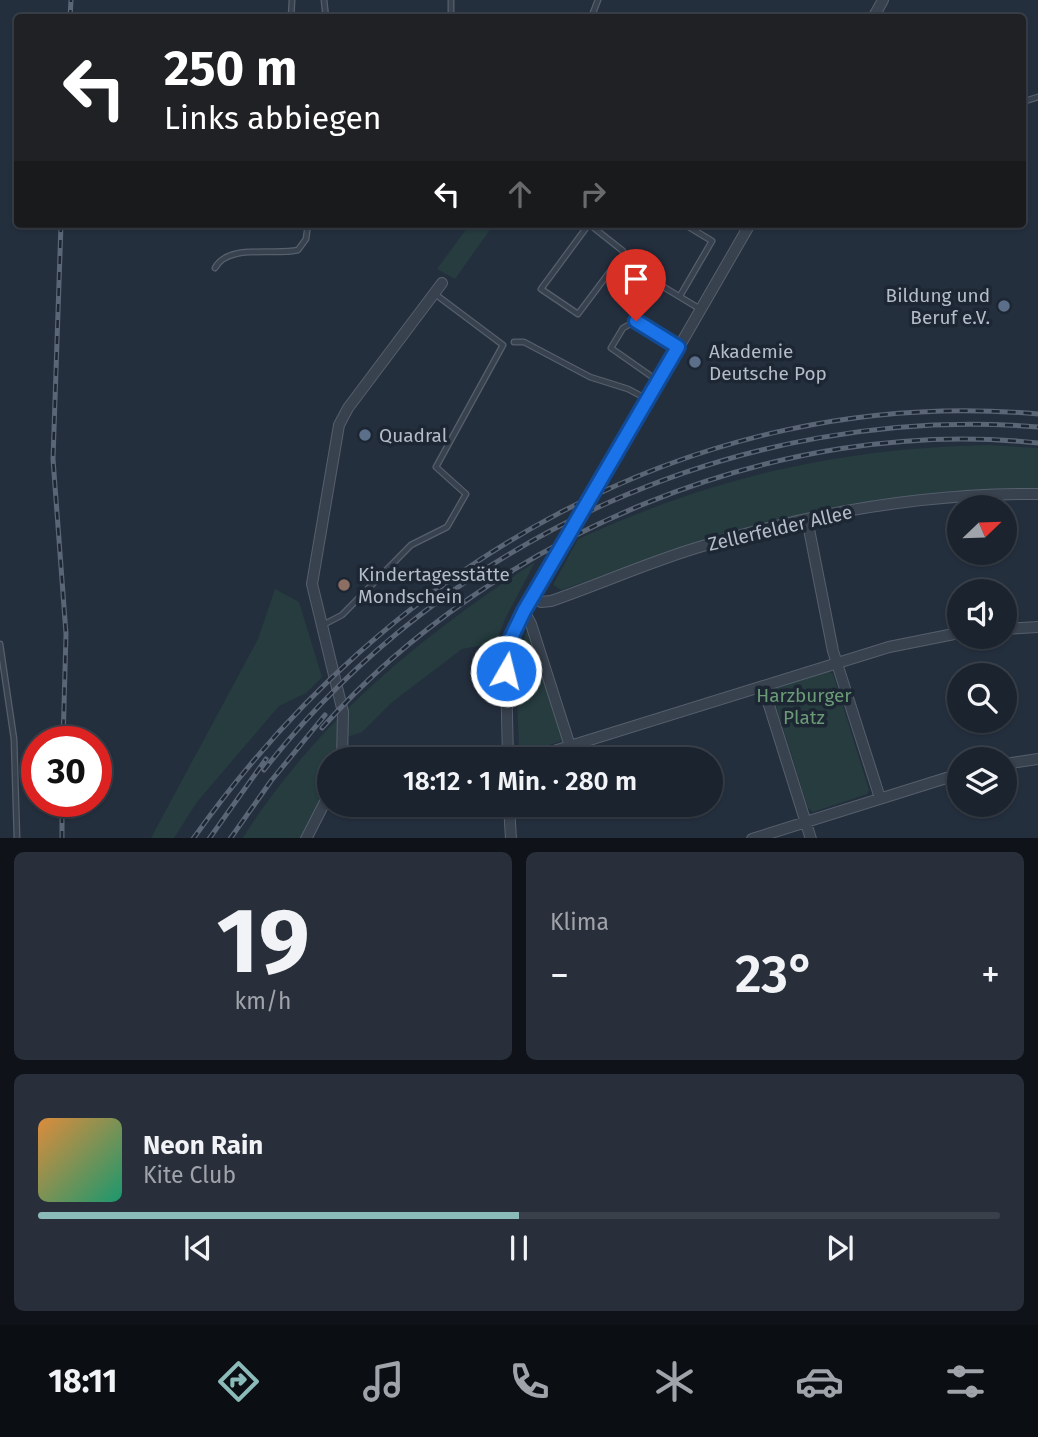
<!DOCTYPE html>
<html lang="de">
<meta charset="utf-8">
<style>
body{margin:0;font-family:"Fira Sans",sans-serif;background:#282f3a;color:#f1f3f6;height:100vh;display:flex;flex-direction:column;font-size:26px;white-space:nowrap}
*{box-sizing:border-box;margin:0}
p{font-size:23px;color:#a0a4aa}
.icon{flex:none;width:38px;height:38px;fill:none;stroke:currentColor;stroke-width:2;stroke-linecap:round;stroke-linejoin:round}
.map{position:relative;height:838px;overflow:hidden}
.side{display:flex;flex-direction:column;gap:14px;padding:14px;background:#0f1319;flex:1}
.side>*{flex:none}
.hud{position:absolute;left:14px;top:14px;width:1012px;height:214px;border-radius:7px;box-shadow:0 2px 5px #0004,0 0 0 2px #39404a;background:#202124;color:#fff;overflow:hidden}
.needle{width:46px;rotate:67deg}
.tools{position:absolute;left:947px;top:495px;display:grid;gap:14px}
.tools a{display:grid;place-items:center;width:70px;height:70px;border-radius:50%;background:#1b232e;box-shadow:0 2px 5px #0004,0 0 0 2px #39404a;font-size:35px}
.speed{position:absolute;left:21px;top:726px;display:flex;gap:14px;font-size:35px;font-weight:700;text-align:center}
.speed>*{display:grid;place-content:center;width:91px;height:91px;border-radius:50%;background:#1b232e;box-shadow:0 2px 5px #0004,0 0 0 2px #39404a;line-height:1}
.speed .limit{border:10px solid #d22;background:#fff;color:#111}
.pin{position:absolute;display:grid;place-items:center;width:60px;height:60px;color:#fff;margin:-72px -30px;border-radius:50% 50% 50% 0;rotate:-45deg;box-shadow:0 0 7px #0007}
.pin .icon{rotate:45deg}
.me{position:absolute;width:77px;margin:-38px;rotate:8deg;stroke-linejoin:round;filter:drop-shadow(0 0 5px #0008)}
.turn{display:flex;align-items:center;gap:24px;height:147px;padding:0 35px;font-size:32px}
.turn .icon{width:91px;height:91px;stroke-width:2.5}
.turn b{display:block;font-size:49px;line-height:60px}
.lanes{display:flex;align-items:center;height:66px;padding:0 35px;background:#0003;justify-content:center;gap:35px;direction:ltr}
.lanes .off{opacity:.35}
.big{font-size:52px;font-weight:600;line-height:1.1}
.side .widget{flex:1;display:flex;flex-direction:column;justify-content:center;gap:10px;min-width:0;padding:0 24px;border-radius:10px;background:#282f3a}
.side .dial{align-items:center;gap:0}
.dial b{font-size:91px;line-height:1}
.song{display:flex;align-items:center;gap:21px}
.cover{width:84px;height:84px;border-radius:10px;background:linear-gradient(135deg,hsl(30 70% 55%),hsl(160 70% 35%))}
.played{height:7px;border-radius:4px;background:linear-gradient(90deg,#8bbbb9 50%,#39404a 50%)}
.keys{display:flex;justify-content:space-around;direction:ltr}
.heat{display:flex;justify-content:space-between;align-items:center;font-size:38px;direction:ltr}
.side .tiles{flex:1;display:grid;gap:14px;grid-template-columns:1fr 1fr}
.widget:last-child{grid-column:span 2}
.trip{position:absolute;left:317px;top:747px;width:406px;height:70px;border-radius:35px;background:#1b232e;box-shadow:0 2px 5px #0004,0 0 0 2px #39404a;font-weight:600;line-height:70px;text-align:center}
.dock{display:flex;height:112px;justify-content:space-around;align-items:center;background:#0b0e12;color:#a0a4aa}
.dock .icon{width:49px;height:49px}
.dock .on{color:#8bbbb9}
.dock b{font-size:32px;color:#f1f3f6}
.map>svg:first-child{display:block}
.green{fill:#263c3f}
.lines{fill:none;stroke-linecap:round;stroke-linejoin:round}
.lane-casing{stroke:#565f6c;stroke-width:7}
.street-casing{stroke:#565f6c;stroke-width:12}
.lane{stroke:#38414e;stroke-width:4.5}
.street{stroke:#38414e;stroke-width:10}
.rail-casing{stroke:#5a6575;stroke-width:5}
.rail{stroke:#1d2633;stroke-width:2.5;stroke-dasharray:8;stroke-linecap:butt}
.route-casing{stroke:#114b97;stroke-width:18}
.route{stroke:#1a73e8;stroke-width:12}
.service-dot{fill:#5c6f8a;stroke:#1d2633;stroke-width:2.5}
.education-dot{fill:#8d6e63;stroke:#1d2633;stroke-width:2.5}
.labels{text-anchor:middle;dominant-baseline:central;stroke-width:7;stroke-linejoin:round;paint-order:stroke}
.poi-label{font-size:19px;fill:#b4bcc9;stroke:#1d2633;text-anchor:start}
.street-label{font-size:19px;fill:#b4bcc9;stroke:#1d2633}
.park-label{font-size:19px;fill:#6b9a76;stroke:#1d2633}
</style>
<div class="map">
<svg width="1038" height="839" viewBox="0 0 1038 839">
<rect width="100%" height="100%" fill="#242f3e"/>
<path class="green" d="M470 224H494L455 279 437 269Z
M990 445 1038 448V490L972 493 695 544 561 590 553 585 578 539C714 477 840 448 990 445Z
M535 562 505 619 496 643 462 649 391 703 362 732 344 738 342 759 329 760V793L304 838 242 839C316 722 421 636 535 562Z
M275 589 299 602 322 677 306 693 279 706 197 802 174 838H151L258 639Z
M528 628 565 740 523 753 519 748C518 707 512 667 528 628Z
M828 671 833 674 869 790 867 794 813 812 808 808 772 693 774 689Z"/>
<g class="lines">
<defs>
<path id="lane" d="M324 0 326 18
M291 18 292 0
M451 18V0
M591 18 598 0
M1022 102 1038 97
M589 224 541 289 578 314 614 266 624 263 700 309
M589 224 623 251 624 263
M215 268C228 243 275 256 298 250L306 239 308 224
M680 296 712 241 684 224
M514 342H524L590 377 628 389 647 399
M658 381 611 348 623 328 636 321 677 347
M321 626 342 615 411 545 447 527 466 494 436 467 503 345 435 294
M0 644 14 739 17 839"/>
<path id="street" d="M873 18 883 0
M807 519 833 651 880 798
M532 597 541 602 551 601C600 584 647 563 696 548 806 514 923 493 1038 494
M524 611 531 624 570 746
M1004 629 1038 627
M763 686 811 839
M342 760 343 712 312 584 339 425 348 408 442 283
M508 760 506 671 511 638 750 224
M525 760 889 647 959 633
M1004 764 1038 759
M509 805 511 839
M306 839 329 794
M752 839 959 774"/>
</defs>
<use href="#lane" class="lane-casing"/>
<use href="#street" class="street-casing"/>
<use href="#lane" class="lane"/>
<use href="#street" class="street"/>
<defs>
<path id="rail" d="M70 18 71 0
M61 224 53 459 66 634 63 742
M322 728C493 535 780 415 1038 443
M264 770C444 538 745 403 1038 427
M62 839V802
M193 839C386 566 696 384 1038 414
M209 839 266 759
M230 839 271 781 325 715"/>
</defs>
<use href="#rail" class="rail-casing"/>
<use href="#rail" class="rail"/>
</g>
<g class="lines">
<defs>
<path id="route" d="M506 671 511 638 524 611 678 347 636 321"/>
</defs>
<use href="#route" class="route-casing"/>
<use href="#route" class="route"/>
</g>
<g class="service-dot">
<circle cx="1004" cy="306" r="7"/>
<circle cx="695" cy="362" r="7"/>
<circle cx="365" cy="435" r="7"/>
</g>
<circle class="education-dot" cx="344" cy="585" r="7"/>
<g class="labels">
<g class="poi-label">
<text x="990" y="295" text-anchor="end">Bildung und<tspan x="990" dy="22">Beruf e.V.</tspan></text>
<text x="709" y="351">Akademie<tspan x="709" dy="22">Deutsche Pop</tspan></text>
<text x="379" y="435">Quadral</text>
<text x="358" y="574">Kindertagesstätte<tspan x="358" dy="22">Mondschein</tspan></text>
</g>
<g class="street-label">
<text transform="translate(780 528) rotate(-13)">Zellerfelder Allee</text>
</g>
<g class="park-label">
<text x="804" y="695">Harzburger<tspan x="804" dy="22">Platz</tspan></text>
</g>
</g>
</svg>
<div class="tools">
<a><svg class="needle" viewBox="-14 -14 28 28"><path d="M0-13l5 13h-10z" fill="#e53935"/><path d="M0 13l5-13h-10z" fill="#a0a4aa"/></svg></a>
<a><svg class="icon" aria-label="sound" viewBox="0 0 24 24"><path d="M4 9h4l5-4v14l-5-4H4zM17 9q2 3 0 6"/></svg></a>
<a><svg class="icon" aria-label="search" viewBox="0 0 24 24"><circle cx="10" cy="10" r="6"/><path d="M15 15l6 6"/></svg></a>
<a><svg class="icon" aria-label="layers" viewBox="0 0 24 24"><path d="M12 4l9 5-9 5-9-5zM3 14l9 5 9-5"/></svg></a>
</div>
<div class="speed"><div class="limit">30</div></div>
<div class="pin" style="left:636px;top:321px;background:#d93025"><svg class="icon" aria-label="arrive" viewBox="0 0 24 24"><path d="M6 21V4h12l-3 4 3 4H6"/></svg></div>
<svg class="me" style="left:506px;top:671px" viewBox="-20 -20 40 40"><circle r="17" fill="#1a73e8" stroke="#fff" stroke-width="3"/><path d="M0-11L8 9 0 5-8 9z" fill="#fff"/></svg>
<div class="trip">18:12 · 1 Min. · 280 m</div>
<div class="hud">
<div class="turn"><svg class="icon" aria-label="left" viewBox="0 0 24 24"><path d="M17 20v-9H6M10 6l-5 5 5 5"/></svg><div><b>250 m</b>Links abbiegen</div></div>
<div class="lanes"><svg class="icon" aria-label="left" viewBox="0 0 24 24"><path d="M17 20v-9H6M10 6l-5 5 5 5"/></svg><svg class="icon off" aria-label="ahead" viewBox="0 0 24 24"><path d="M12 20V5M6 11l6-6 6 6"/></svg><svg class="icon off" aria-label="right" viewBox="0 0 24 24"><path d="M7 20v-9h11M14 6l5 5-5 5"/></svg></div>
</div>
</div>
<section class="side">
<div class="tiles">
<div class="widget dial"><b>19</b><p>km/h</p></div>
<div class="widget"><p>Klima</p>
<div class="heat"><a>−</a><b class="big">23°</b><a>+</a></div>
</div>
<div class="widget">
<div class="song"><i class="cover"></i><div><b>Neon Rain</b><p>Kite Club</p></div></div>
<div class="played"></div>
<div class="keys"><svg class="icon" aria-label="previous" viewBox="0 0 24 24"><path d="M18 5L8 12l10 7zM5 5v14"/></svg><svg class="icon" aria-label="pause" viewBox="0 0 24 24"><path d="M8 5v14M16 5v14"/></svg><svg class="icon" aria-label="next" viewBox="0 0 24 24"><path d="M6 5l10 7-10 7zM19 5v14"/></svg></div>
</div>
</div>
</section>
<nav class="dock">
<b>18:11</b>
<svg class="icon on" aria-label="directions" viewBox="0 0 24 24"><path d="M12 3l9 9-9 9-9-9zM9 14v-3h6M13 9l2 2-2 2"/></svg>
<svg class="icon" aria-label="music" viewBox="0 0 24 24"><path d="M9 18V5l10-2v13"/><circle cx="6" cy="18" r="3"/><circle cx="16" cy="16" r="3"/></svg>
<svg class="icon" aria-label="phone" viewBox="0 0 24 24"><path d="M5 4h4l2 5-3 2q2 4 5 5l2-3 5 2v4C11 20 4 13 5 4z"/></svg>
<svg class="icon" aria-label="climate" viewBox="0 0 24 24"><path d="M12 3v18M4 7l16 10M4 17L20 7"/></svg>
<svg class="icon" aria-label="car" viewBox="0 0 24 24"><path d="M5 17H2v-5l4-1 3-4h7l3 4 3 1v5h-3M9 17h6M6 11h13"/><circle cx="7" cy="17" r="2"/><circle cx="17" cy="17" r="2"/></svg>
<svg class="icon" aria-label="filters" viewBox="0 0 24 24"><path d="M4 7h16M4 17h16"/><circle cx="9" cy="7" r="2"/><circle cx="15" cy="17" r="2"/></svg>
</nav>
